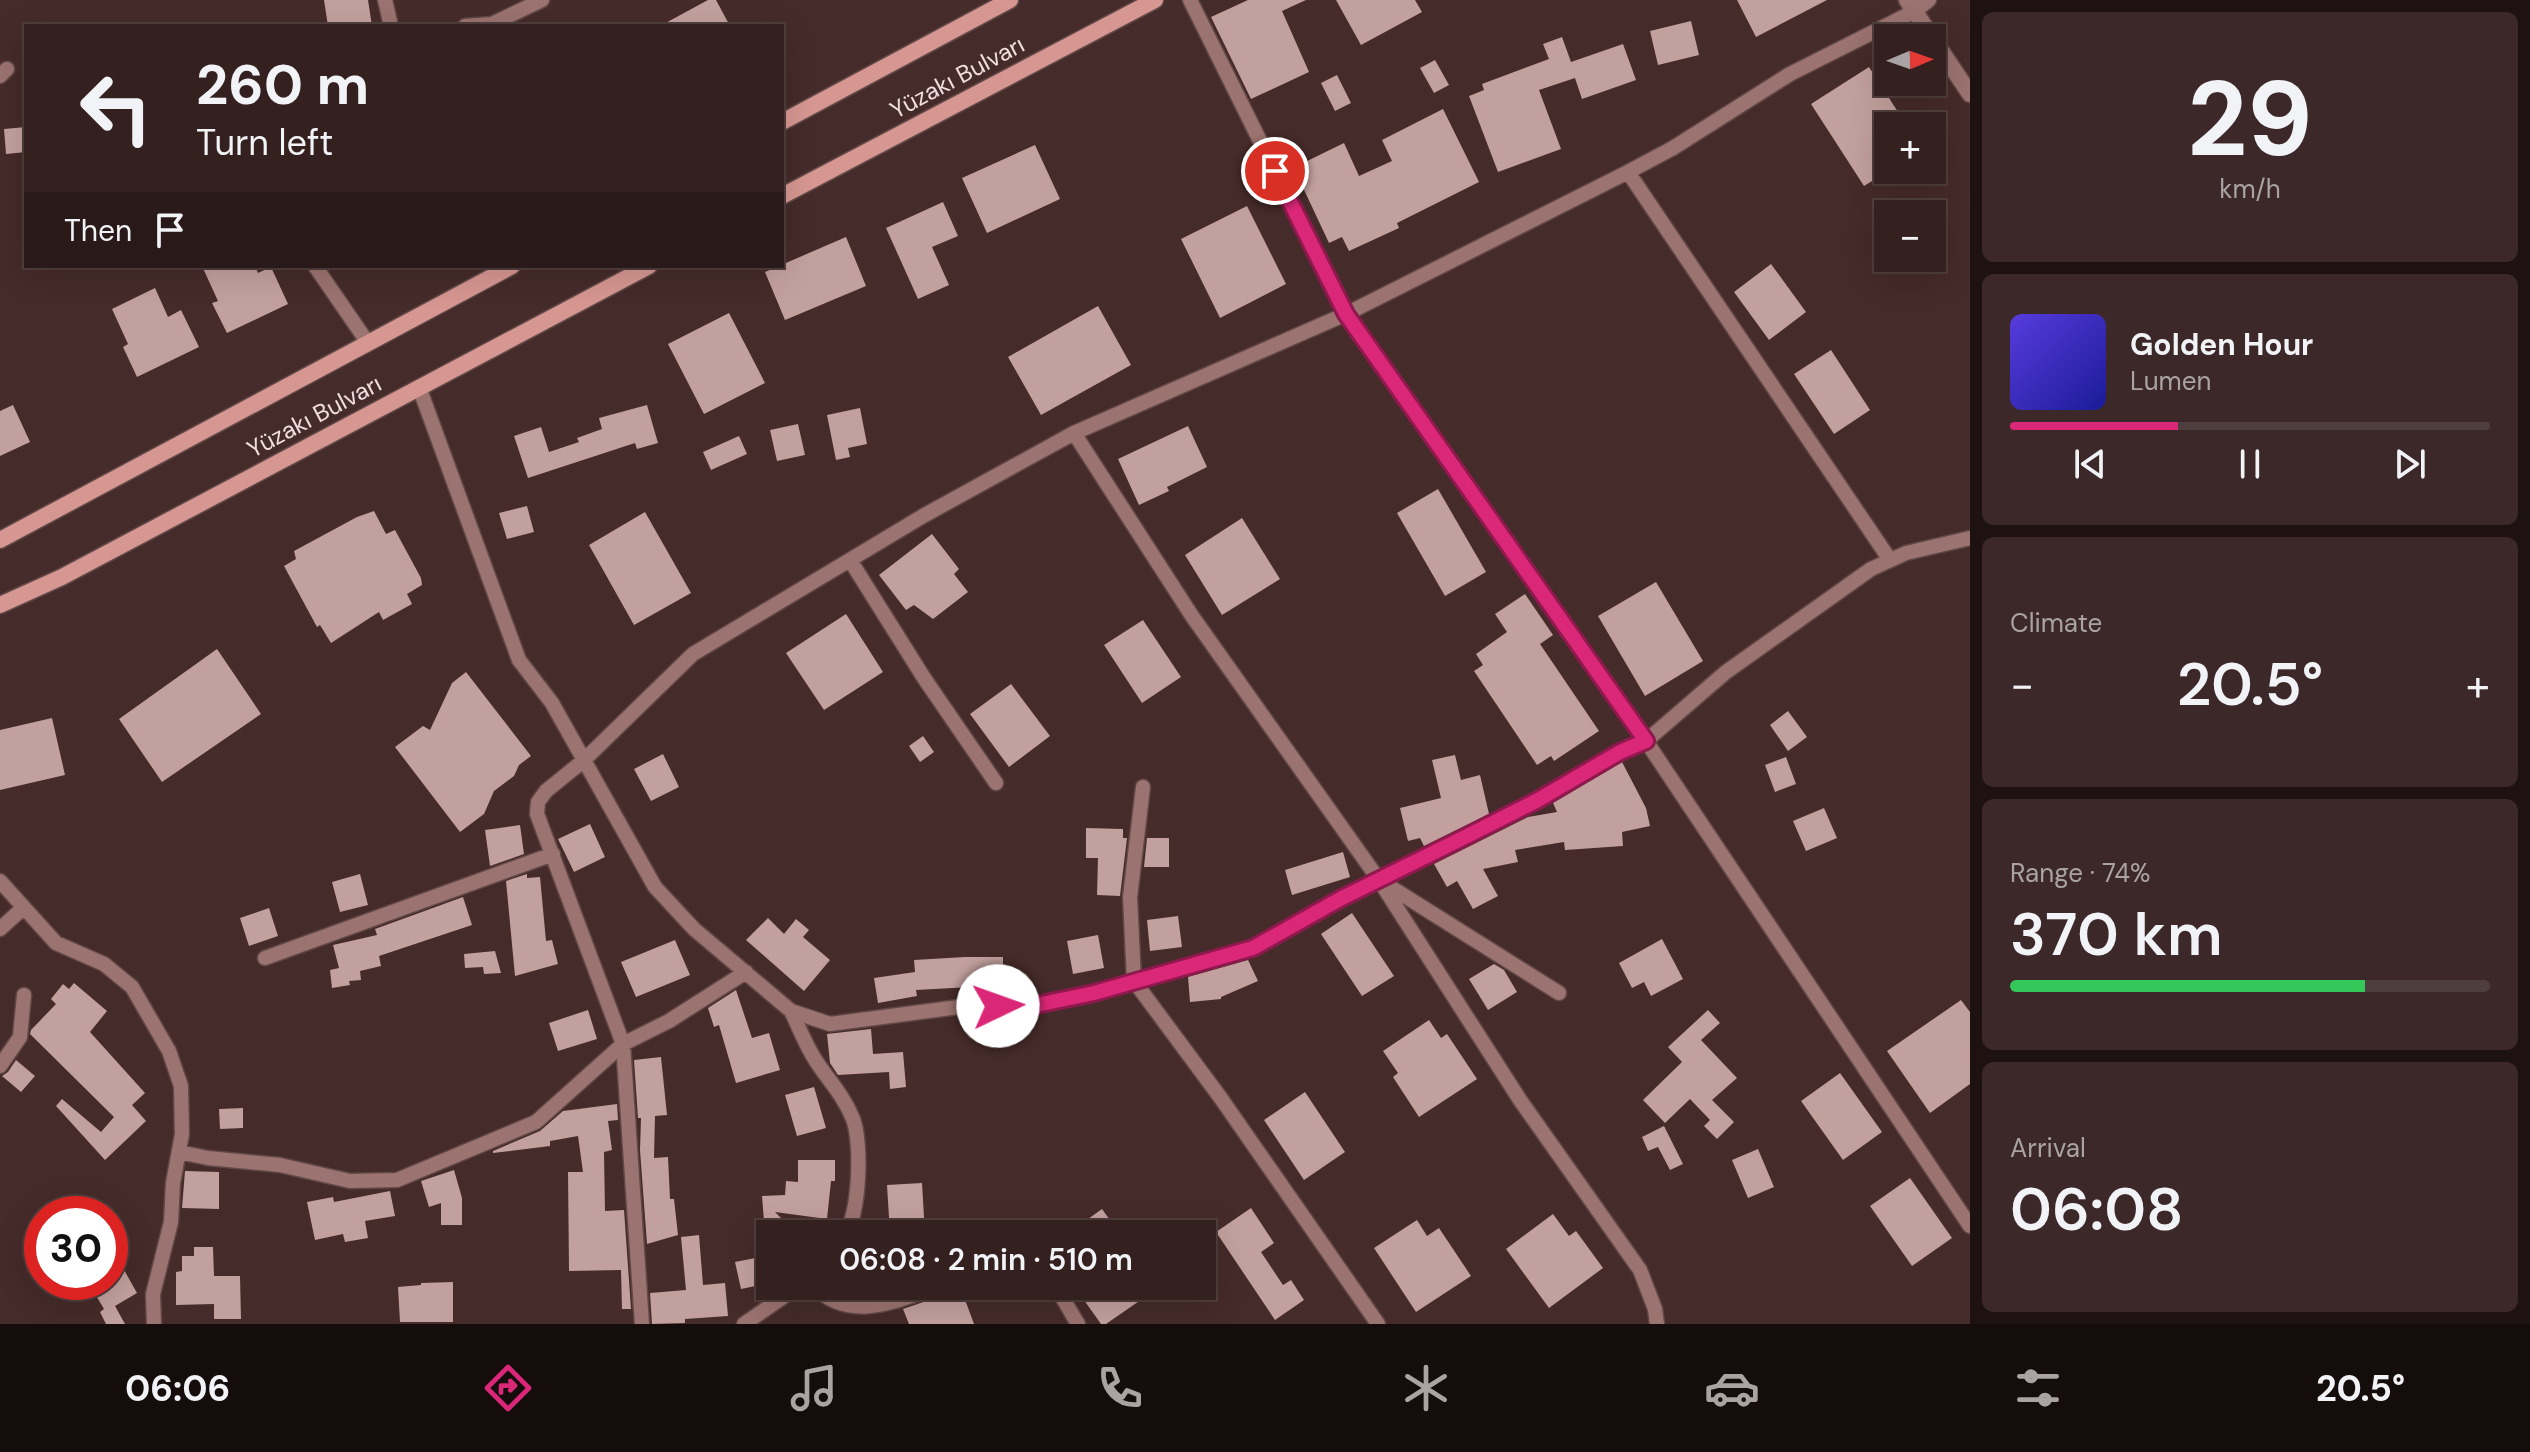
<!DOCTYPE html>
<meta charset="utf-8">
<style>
body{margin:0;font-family:"DM Sans",sans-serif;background:#3c2828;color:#f1f3f6;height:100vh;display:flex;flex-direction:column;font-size:30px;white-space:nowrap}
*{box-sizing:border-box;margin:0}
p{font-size:26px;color:#a9a3a4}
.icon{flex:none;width:44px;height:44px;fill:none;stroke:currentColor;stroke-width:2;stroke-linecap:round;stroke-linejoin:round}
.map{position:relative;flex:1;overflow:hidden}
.panel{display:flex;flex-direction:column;gap:12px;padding:12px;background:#1d1211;width:560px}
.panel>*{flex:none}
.guide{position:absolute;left:24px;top:24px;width:760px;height:244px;border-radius:0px;box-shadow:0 8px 32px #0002,0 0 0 2px #4e3e3d;background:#34201f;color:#f1f3f6;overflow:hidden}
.needle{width:52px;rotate:88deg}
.buttons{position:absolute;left:1874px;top:24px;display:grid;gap:16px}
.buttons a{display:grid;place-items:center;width:72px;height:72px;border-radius:0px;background:#34201f;box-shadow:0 8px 32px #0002,0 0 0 2px #4e3e3d;font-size:40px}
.speed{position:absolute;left:24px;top:1196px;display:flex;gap:16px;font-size:40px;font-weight:700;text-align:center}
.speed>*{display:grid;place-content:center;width:104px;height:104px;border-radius:50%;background:#34201f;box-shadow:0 8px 32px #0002,0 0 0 2px #4e3e3d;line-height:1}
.speed .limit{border:12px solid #d22;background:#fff;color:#111}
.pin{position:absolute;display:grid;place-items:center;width:68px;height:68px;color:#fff;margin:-34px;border:4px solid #fff;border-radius:50%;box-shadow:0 2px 8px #0007}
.me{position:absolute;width:88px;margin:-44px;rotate:87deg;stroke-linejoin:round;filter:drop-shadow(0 0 6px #0008)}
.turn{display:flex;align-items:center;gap:28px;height:168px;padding:0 40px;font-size:36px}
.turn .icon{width:104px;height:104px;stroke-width:2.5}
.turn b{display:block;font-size:56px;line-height:68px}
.then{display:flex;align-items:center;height:76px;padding:0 40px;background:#0003;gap:16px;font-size:30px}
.big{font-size:60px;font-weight:600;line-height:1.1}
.panel .widget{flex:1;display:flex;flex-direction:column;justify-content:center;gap:12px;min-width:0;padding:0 28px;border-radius:12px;background:#3c2828}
.panel .dial{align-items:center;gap:0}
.dial b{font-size:104px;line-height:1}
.song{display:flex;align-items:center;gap:24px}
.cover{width:96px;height:96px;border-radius:12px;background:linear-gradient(135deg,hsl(250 70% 55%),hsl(240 70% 35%))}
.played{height:8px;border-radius:4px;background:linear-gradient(90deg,#db2777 35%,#4e3e3d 35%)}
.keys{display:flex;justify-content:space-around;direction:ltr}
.heat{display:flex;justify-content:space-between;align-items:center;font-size:44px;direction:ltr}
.charge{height:12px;border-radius:6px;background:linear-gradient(90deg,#34c759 74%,#4e3e3d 0)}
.trip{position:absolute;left:756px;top:1220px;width:460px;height:80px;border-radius:0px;background:#34201f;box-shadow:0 8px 32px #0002,0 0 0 2px #4e3e3d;font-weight:600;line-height:80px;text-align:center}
.tab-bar{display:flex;height:128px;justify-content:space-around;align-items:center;background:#150d0c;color:#a9a3a4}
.tab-bar .icon{width:56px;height:56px}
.tab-bar .current{color:#db2777}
.tab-bar b{font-size:36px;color:#f1f3f6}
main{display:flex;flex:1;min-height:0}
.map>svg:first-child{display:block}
.building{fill:#c2a09d}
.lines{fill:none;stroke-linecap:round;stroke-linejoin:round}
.minor-casing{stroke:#614846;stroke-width:17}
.tertiary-casing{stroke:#614846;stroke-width:19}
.secondary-casing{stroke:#614846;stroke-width:19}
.minor{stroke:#9b7370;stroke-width:14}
.tertiary{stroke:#9b7370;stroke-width:16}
.secondary{stroke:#d69691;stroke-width:16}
.route-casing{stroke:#8e194d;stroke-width:20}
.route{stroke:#db2777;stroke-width:14}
.labels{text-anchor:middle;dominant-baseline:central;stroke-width:8;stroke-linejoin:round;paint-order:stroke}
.street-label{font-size:24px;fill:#f1dfdd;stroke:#452b29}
</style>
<main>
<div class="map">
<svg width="1970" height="1324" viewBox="0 0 1970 1324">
<rect width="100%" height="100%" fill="#452b29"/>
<path class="building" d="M324 0H368L372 26H328Z
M708 0H716L730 26H660Z
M1248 0H1306L1282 11 1309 72 1251 99 1211 17Z
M1336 0H1415L1422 12 1361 45Z
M1737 0H1827L1756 37Z
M1691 21 1699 55 1658 65 1650 31Z
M1562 37 1571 62 1623 44 1636 80 1582 99 1575 78 1539 90 1561 149 1498 172 1469 96 1484 90 1482 84 1549 59 1543 44Z
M1435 60 1449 85 1434 93 1420 68Z
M1869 67 1907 126H1888V171L1864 186 1811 104Z
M1337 75 1351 103 1335 111 1321 83Z
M1443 109 1479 182 1397 223 1399 228 1349 251 1342 237 1329 243 1298 177 1307 173 1303 163 1344 143 1359 176 1392 161 1382 140Z
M26 127V152L6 154 4 129Z
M1035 145 1060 199 987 233 962 178Z
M943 202 958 236 932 247 949 285 918 299 886 228Z
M1247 206 1286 284 1220 318 1181 239Z
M846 237 866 286 785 320 765 272Z
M1771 264 1806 312 1769 340 1734 292Z
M202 266H255L258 273 271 267 288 304 227 333 212 303 218 301Z
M155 288 168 317 181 310 199 347 137 377 123 347 128 344 112 309Z
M1098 306 1131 365 1041 415 1008 357Z
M729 313 765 383 704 414 668 344Z
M1831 350 1870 410 1834 434 1794 374Z
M13 405 30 442 0 456V411Z
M647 405 658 443 637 449 635 443 528 478 514 436 541 427 549 452 579 442 577 438 602 429 599 418Z
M860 408 867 444 848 448 850 457 836 460 827 415Z
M798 424 805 455 777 461 770 430Z
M1188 426 1207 467 1167 487 1169 491 1139 505 1118 459Z
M739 436 747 454 711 470 703 452Z
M1438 489 1486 572 1445 596 1397 513Z
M527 506 534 532 507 539 499 513Z
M374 511 386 534 395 530 421 578 422 585 407 594 412 604 383 620 379 612 331 643 320 625 317 627 284 566 296 559 294 551 357 517Z
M645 512 691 593 634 625 589 545Z
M1242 518 1280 579 1222 615 1185 555Z
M932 534 959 569 954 574 968 592 933 619 914 605 906 610 879 575Z
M1656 582 1703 661 1645 696 1598 616Z
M1525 594 1553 635 1540 644 1599 731 1554 761 1551 756 1537 765 1474 671 1483 665 1476 654 1507 632 1495 614Z
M846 614 883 672 824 710 786 653Z
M1143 620 1181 677 1142 703 1104 645Z
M217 649 261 714 162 782 119 719Z
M466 672 531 756 519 765 514 776 494 791 484 814 460 832 395 747 423 726 430 730 452 683Z
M1011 684 1050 736 1009 767 970 714Z
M1788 711 1807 737 1788 751 1770 725Z
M52 718 65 775 0 790V730Z
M923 736 934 752 920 762 909 746Z
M663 754 679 787 651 801 634 769Z
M1455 755 1461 780 1480 775 1489 814 1424 846 1420 838 1408 841 1400 808 1441 798 1432 760Z
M1786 757 1796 784 1775 792 1765 765Z
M1622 762 1646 808 1650 826 1622 832 1623 846 1565 850 1564 842 1515 850 1518 862 1483 869 1498 896 1473 909 1457 881 1447 887 1434 864 1528 817 1557 812 1553 803Z
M1824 808 1837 838 1806 851 1793 821Z
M590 824 605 857 574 872 558 839Z
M520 825 524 854 490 866 485 830Z
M1086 828 1123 829V838H1127L1120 896 1097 895 1098 858H1086Z
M1147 838H1169V867H1144Z
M1343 852 1350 877 1292 895 1285 870Z
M360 874 368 905 340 912 332 882Z
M527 874V878L540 877 546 941 552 940 558 964 515 976 506 881Z
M463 897 472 925 379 956 381 966 360 971 361 980 349 981 350 985 332 988 330 970 339 968 333 945 377 935 375 929Z
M269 908 278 936 249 946 240 918Z
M1352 913 1394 976 1362 996 1321 934Z
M1178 916 1182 947 1150 951 1147 920Z
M768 918 784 934 796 919 809 930 803 937 830 960 804 991 746 940Z
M1098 935 1104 968 1073 974 1067 941Z
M1662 939 1683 979 1651 996 1644 982 1632 988 1619 963Z
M675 940 690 975 636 997 621 962Z
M495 951 501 973 484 974 483 967 465 968 464 954Z
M965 957H1003V990H971V987L916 990 917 996 878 1003 874 978 915 972 914 960Z
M1248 960 1258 981 1221 997V999L1190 1002 1188 977Z
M1494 964 1504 970 1517 992 1488 1010 1469 979Z
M74 983 107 1011 90 1032 145 1093 132 1105 146 1121 105 1160 56 1106 62 1099 101 1132 114 1117 30 1034 31 1030 56 1004 51 999 63 984 69 989Z
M736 990 752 1038 769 1033 780 1070 736 1083 719 1025 714 1027 708 1008Z
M1961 1000 1970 1012V1084L1930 1113 1887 1051Z
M588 1010 597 1039 558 1051 549 1023Z
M1708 1010 1720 1023 1701 1040 1737 1078 1712 1100 1734 1122 1717 1139 1704 1126 1710 1120 1690 1099 1665 1123 1643 1100 1682 1062 1668 1047Z
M1429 1020 1441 1038 1447 1034 1477 1079 1419 1117 1393 1077 1398 1073 1383 1051Z
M871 1029 873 1054 903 1052 906 1087 890 1089 889 1072 838 1075 830 1063 827 1034Z
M661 1057 667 1115 655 1116 654 1158 668 1157 670 1199H674L678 1235 647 1244 640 1150 641 1118H638L634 1060Z
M16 1060 35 1076 21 1092 2 1076 8 1072Z
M1840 1073 1882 1132 1843 1160 1801 1101Z
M814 1087 826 1128 797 1136 785 1095Z
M1305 1092 1345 1152 1304 1180 1264 1120Z
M617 1104 618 1120 608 1121 612 1150 604 1152 605 1211 624 1210 631 1309H622L621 1270 569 1271 568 1172H583L578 1136 550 1141V1146L493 1153V1151L540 1131 563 1111Z
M243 1108V1128L220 1129 219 1109Z
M1664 1126 1683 1164 1670 1170 1658 1147 1648 1151 1642 1137Z
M1758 1149 1774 1187 1748 1198 1732 1160Z
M798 1160H835V1181H831L827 1219 775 1212 797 1234H765L762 1196 785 1195 786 1181 798 1182Z
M454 1170 462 1198V1225H441V1203L429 1207 421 1181Z
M185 1171 219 1172V1209L182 1208Z
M1910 1178 1952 1238 1912 1266 1870 1206Z
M922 1183 925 1234H890L887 1185Z
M390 1191 395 1216 365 1221 368 1238 345 1242 343 1234 315 1240 307 1202 333 1197 334 1202Z
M1251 1208 1274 1243 1261 1252 1283 1285 1291 1280 1304 1300 1275 1320 1216 1232Z
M1102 1209 1120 1234H1067Z
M1553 1214 1569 1236 1576 1231 1603 1268 1549 1308 1506 1249Z
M1417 1220 1427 1236 1439 1228 1471 1276 1416 1312 1374 1248Z
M699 1235 703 1285 725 1283 728 1316 685 1319V1323L652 1324 650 1293 686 1290 681 1237Z
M110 1245 137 1293 115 1306 125 1324H106L100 1312 104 1309 88 1282H110Z
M194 1247H213L214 1276H240L241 1319H214V1304L176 1305V1272L182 1271V1256H194Z
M765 1256 770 1283 741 1289 735 1262Z
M453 1282V1322H400L398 1287 421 1285V1283Z
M858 1286H905V1288L861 1296Z
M950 1286H960L974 1324H909L903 1309 944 1295Z
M1074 1286H1161L1106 1324H1101Z"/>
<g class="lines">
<defs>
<path id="minor" d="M385 0 391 26
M1190 0 1346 314 1646 741 1970 1226
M465 26 492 24 542 0
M0 76 7 69
M1628 172 1890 560
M315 266 368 343
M419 387 519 660 552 703 655 887 694 929 791 1011 830 1024 974 1005 1022 1008 1094 993 1253 948 1340 899 1444 848 1538 800 1620 752 1646 741 1726 672 1871 569 1906 553 1970 538
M1074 433 1192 616 1379 880 1520 1100 1640 1270 1655 1309 1657 1324
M850 560 924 678 996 783
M1143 787 1130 897 1134 981 1220 1097 1378 1324
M0 881 56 943 104 964 132 987 169 1051 181 1086 182 1134 173 1183 171 1222 153 1294 154 1324
M1384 883 1559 993
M0 929 23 908
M265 958 553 854
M791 1011C799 1027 806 1046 816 1061 829 1081 844 1096 853 1119 862 1142 860 1214 845 1234
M0 1066 20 1037 24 995
M179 1152 208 1158 280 1165 350 1181 397 1180 536 1122 623 1044 669 1021 746 972
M814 1286C849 1324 899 1300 940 1286
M1052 1286 1059 1292 1078 1324
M642 1324 623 1044 537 814 538 802 546 791 583 761 693 654 923 516 1074 433 1346 314 1628 172 1673 148 1790 74 1915 11 1929 0
M744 1324 799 1286"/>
<path id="tertiary" d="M1907 0 1970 94"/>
<path id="secondary" d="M782 122 1010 0
M782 196 1155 0
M0 540 512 266
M0 605 62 577 649 266"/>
</defs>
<use href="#minor" class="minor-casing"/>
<use href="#tertiary" class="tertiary-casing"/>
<use href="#secondary" class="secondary-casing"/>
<use href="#minor" class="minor"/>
<use href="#tertiary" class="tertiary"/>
<use href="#secondary" class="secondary"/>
</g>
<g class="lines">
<defs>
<path id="route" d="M998 1006 1022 1008 1094 993 1253 948 1340 899 1467 836 1538 800 1620 752 1646 741 1346 314 1275 171"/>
</defs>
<use href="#route" class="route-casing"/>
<use href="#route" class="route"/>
</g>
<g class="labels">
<g class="street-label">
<text transform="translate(957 77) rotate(-28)">Yüzakı Bulvarı</text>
<text transform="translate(314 416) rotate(-28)">Yüzakı Bulvarı</text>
</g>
</g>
</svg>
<div class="buttons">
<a><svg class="needle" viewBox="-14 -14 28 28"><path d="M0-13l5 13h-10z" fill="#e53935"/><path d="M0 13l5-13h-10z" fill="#a9a3a4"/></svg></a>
<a>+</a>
<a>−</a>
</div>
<div class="speed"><div class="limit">30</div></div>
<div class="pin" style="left:1275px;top:171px;background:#d93025"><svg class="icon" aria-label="arrive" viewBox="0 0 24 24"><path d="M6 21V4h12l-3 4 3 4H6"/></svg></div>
<svg class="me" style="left:998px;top:1006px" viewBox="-20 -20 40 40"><circle r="19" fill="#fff"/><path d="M0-13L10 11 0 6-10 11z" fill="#db2777"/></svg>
<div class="trip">06:08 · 2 min · 510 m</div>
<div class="guide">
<div class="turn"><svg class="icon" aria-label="left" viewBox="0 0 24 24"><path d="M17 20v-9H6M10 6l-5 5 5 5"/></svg><div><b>260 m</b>Turn left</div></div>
<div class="then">Then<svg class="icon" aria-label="arrive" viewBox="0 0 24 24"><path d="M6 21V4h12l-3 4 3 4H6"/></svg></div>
</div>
</div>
<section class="panel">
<div class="widget dial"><b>29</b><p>km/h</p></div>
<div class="widget">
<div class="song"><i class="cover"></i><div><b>Golden Hour</b><p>Lumen</p></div></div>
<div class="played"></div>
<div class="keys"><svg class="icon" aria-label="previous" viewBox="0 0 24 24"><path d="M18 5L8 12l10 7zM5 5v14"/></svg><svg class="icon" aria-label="pause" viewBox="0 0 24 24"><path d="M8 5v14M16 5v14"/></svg><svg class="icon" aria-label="next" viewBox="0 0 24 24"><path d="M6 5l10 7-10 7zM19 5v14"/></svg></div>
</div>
<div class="widget"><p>Climate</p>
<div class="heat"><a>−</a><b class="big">20.5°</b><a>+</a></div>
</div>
<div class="widget"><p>Range · 74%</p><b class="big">370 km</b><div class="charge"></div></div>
<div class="widget"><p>Arrival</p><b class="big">06:08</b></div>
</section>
</main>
<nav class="tab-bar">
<b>06:06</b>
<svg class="icon current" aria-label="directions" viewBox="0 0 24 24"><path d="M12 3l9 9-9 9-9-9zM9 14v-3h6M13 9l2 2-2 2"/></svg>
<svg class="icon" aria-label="music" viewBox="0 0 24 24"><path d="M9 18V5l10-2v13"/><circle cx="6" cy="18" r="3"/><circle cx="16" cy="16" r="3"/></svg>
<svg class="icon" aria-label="phone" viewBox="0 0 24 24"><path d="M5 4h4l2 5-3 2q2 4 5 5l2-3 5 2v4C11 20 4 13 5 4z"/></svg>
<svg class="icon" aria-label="climate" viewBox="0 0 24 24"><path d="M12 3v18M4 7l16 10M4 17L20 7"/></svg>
<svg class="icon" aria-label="car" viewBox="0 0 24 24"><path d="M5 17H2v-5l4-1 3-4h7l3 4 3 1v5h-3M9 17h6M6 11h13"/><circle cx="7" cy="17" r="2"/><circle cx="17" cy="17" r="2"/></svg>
<svg class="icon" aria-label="filters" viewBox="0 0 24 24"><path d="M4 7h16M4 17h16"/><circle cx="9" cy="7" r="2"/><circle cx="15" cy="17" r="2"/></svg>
<b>20.5°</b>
</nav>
